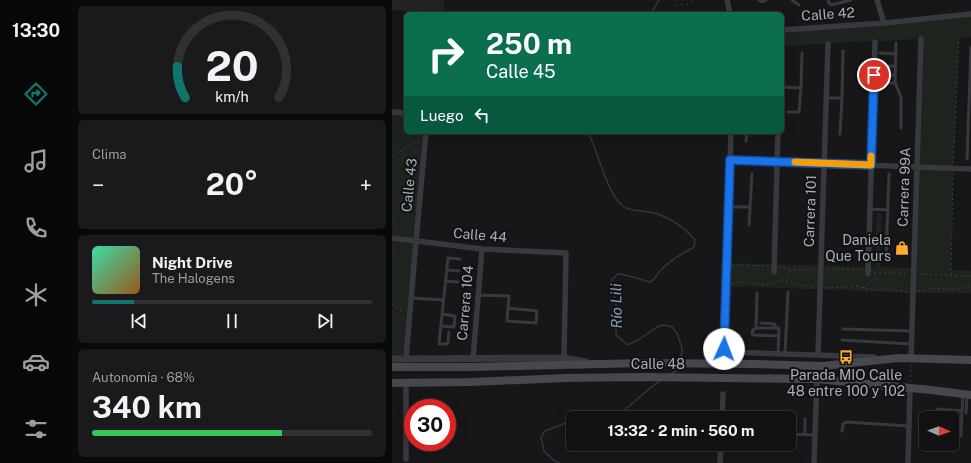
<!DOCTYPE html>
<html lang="es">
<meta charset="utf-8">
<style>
body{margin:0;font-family:"Public Sans",sans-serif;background:#1a1a1c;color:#f1f3f6;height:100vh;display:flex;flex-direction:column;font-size:15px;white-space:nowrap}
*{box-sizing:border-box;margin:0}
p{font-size:13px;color:#9c9da0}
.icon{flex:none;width:22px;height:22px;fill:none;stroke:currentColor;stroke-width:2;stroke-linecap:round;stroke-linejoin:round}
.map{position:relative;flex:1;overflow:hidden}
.drawer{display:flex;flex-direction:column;gap:6px;padding:6px;background:#09090a;width:320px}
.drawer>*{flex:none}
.guide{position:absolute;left:12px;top:12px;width:380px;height:122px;border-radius:6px;box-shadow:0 4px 16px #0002,0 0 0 1px #303133;background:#0b6e4f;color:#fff;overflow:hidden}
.needle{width:26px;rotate:92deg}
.tools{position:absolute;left:527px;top:411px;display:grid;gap:8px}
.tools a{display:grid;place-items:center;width:40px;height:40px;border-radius:6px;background:#111113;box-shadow:0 4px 16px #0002,0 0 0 1px #303133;font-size:20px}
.speed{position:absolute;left:12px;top:399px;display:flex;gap:8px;font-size:20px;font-weight:700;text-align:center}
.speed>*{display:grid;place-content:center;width:52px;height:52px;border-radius:50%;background:#111113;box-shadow:0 4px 16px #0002,0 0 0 1px #303133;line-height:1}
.speed .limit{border:6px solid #d22;background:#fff;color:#111}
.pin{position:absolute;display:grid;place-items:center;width:34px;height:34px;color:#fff;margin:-17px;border:2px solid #fff;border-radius:50%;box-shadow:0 1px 4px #0007}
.me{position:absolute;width:44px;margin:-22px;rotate:2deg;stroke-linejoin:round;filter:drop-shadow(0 0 3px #0008)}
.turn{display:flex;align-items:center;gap:14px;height:84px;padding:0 16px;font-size:18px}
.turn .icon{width:52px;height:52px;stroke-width:2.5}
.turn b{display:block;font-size:28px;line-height:34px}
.then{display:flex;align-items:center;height:38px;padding:0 16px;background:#0003;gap:8px;font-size:15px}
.big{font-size:30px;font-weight:700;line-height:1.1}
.drawer .card{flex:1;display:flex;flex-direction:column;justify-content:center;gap:6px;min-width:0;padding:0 14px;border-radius:6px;background:#1a1a1c}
.drawer .dial{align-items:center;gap:0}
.dial svg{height:104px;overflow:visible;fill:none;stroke:#303133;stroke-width:7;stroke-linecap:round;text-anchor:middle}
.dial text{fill:#f1f3f6;stroke:none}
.song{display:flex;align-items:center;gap:12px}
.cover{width:48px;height:48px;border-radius:6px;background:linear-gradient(135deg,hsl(160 70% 55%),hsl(30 70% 35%))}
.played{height:4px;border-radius:2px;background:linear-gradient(90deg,#0f766e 15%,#303133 15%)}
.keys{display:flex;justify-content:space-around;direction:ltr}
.heat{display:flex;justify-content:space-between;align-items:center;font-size:22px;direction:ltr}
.charge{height:6px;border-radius:3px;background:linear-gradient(90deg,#34c759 68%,#303133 0)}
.trip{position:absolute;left:174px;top:411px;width:230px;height:40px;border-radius:6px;background:#111113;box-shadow:0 4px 16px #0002,0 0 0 1px #303133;font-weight:700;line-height:40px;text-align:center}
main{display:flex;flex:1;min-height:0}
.dock{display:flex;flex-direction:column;width:72px;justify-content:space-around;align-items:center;background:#070708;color:#9c9da0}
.dock .icon{width:28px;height:28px}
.dock .selected{color:#0f766e}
.dock b{font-size:18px;color:#f1f3f6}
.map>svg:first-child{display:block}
.built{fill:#232326}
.green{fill:#1c241d}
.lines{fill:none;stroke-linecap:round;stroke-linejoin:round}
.stream{stroke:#2c373e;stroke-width:1.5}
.path{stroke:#3e4045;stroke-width:1;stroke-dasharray:2 3;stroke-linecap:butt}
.service{stroke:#38393e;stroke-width:3}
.minor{stroke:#38393e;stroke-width:5.5}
.tertiary{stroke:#38393e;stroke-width:7}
.secondary{stroke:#46484e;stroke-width:8}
.route-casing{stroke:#114b97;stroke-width:10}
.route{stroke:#1a73e8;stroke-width:7}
.slow{stroke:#f59e0b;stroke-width:7}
.labels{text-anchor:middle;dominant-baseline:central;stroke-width:4;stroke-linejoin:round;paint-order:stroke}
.street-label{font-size:14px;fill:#a8aeb9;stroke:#121214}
.poi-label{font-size:14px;fill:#a8aeb9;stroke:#121214;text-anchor:end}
.water-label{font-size:15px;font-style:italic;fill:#7e9eb6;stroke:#121214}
</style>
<main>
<nav class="dock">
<b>13:30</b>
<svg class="icon selected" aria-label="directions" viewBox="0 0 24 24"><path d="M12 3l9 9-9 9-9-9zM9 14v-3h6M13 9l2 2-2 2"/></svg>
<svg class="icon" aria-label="music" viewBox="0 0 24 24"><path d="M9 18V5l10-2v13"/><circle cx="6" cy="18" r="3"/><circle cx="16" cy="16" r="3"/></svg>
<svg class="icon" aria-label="phone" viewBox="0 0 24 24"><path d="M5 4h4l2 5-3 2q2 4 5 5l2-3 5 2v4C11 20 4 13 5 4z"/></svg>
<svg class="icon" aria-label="climate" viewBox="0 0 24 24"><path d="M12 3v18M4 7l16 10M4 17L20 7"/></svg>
<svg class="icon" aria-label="car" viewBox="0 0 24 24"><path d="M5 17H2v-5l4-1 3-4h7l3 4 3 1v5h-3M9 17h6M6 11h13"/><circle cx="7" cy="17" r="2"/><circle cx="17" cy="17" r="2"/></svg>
<svg class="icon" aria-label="filters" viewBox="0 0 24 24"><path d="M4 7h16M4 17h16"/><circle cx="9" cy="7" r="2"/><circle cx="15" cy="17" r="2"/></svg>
</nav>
<section class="drawer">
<div class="card dial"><svg viewBox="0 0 100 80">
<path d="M14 69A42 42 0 1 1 86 69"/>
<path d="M14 69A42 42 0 0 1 8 45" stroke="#0f766e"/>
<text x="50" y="56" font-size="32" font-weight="700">20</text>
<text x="50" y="72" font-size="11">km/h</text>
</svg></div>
<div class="card"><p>Clima</p>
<div class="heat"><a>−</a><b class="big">20°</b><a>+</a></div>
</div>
<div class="card">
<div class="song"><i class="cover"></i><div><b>Night Drive</b><p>The Halogens</p></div></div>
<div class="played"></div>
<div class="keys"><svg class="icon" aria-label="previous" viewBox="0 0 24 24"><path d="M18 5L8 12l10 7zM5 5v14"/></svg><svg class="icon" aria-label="pause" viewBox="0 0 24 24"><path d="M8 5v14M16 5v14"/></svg><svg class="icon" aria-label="next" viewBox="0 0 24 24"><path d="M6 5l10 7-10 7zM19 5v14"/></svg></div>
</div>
<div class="card"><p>Autonomía · 68%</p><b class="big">340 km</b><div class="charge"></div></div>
</section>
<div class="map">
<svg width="579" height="463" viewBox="0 0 579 463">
<rect width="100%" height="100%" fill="#171719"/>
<path class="built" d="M0 0H52L51 13 0 10Z"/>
<path class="green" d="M579 14V37L567 38 561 168 559 270 579 271V293H521L334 286 335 263 483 267 485 213H490L488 267 521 268 529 39 390 46V30Z
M0 112 14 113V132H34L14 359H0Z"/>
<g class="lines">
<path class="stream" d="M258 14 260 12 267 0
M196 132C206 151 215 195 232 207 236 210 250 211 256 212 275 215 291 226 303 240L302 247C291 253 277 261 269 270 264 275 265 278 258 282 247 279 238 275 226 274L220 279V290L224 303V335L236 345 246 340 265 327 272 325 280 327 285 333 290 348 289 360
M278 374 284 371 286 366
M219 418 228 414 257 389 268 381
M167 463 160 459 152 451 149 437 153 431 169 425 181 419"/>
<path class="path" d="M284 5C290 5 297 5 302 0
M0 157 19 144 27 142
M561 163 567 37
M0 220 4 229V233
M0 251 3 244
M340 265 377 266
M387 267C396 271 413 269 423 269
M435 269 470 270 471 269
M482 272 492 273H516
M483 273V276L493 289
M528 274 579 276
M559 275 561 174
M394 281 399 269
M340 284 350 282 371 285 385 281H394L423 288
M434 288 464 286 479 290 493 289 516 292
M471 288 491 273
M526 291 541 288 562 290 579 286
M0 304 12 312
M518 382 519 365"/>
<path class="service" d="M367 0C369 2 372 2 374 0
M400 0 407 5
M436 0 437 3 439 5 459 0
M504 43 503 83 509 97V128
M488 53 504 54
M489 66H503
M482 75H503
M490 83H503
M390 87 409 88 407 112H396
M409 88 410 53
M434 98H450L448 134
M450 98 451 51
M354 141 355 132
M575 159 579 47
M336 207H358
M478 209 496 210
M357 225 360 174
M494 259 497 174
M55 270 67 271
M53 281 66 282
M365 293 364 328 361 330 360 334 362 335 387 336
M86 295 117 296 116 308
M19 298 51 300
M116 308 145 311 144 323 115 321Z
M369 323 383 324V328
M49 326 62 327 63 316 50 314
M364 328H387L386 354
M451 329 519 331
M57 332 56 342 55 344H47L56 258 68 259
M450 340 519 344
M393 354 396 292
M545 409 570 411 571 394
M574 413 575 395
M369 418V416
M382 418V417
M560 421 570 422
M450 431 451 424 454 422 517 426
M397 434 423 435
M401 434 402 418
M413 434V419
M560 437H567L569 436 570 411"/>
<path class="minor" d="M335 0 338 14
M485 0 492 23
M390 30 492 23 579 14
M0 112 14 113
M339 132 332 349 334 352 482 357
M338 160 579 169
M0 238 90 249 174 253 172 358
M382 272 386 132
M476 274 483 42
M426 355 436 44
M14 359 24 241 34 132
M81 359 90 249
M519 359 529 39
M330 418 331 394
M14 459V383
M328 463 329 444
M422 463 425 379
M516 463 518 388"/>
<path class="tertiary" d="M0 359 172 358 194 362"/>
<path class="secondary" d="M0 367H80L250 363 361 364 431 366 506 358 579 360
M0 383 79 382 173 378 249 377 425 379 539 390 579 395"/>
</g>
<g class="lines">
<defs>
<path id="route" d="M332 349 338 160 479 165 482 75"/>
</defs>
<use href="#route" class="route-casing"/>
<use href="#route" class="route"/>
<path class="slow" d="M403 162 479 165V156"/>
</g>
<defs>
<symbol id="shop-bare" viewBox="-9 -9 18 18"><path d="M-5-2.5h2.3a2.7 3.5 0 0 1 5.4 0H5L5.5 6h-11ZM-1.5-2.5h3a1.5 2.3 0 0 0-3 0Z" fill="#faac2e" stroke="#121214" stroke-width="2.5" paint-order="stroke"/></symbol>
<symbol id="bus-bare" viewBox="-9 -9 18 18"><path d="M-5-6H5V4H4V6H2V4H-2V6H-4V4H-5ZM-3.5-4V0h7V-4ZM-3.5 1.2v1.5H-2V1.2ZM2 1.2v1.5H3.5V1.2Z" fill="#faac2e" stroke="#121214" stroke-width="2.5" paint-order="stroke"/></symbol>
</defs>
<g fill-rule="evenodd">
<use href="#shop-bare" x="500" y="238" width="20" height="20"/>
<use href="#bus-bare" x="444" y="347" width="20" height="20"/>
</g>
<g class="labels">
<g class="street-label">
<text transform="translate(436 14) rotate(-4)">Calle 42</text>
<text transform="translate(17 185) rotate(-84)">Calle 43</text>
<text transform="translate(512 187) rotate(-88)">Carrera 99A</text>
<text transform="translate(418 211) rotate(-88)">Carrera 101</text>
<text transform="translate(88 235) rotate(5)">Calle 44</text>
<text transform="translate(73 303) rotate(-85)">Carrera 104</text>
<text x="266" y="364">Calle 48</text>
</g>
<g class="poi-label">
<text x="499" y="240">Daniela<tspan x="499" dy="16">Que Tours</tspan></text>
<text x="454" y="375" text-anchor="middle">Parada MIO Calle<tspan x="454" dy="16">48 entre 100 y 102</tspan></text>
</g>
<g class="water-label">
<text transform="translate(224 306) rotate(-91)">Río Lili</text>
</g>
</g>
</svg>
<div class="tools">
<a><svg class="needle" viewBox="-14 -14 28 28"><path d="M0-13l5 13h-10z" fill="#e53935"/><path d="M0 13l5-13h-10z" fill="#9c9da0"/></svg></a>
</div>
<div class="speed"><div class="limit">30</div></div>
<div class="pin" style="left:482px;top:75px;background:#d93025"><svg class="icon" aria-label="arrive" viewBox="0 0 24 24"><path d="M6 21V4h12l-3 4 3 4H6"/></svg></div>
<svg class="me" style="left:332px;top:349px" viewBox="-20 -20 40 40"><circle r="19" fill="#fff"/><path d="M0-13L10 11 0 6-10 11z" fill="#1a73e8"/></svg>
<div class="trip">13:32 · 2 min · 560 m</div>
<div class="guide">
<div class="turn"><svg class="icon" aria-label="right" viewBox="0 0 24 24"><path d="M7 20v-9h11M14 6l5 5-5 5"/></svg><div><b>250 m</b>Calle 45</div></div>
<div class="then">Luego<svg class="icon" aria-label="left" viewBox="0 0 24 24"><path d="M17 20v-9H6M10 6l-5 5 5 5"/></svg></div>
</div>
</div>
</main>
